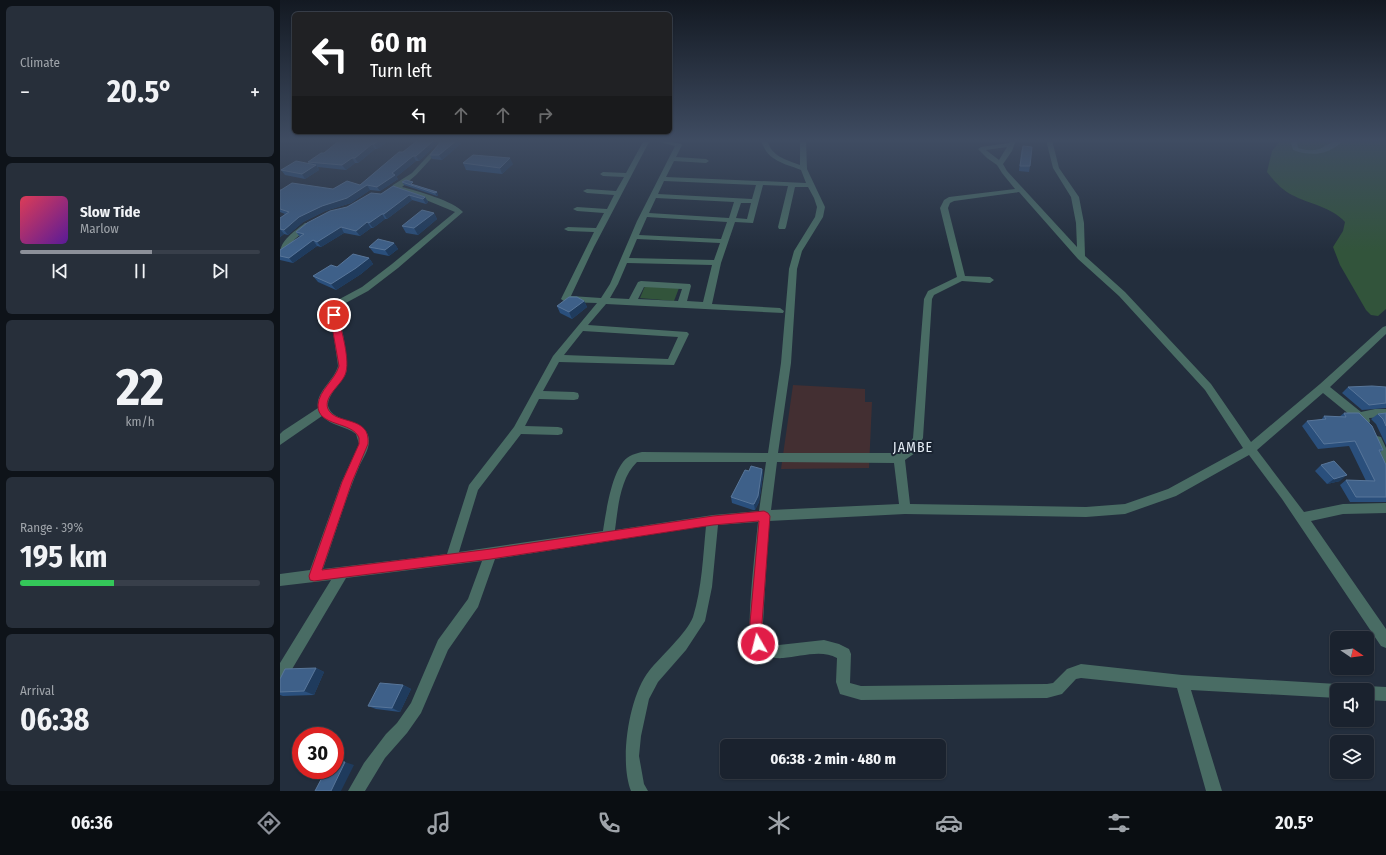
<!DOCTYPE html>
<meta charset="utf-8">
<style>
body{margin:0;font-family:"Fira Sans Condensed",sans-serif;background:#272f3a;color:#f1f3f6;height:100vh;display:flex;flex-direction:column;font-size:15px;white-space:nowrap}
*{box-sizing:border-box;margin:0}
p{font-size:13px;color:#9fa4aa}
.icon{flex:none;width:22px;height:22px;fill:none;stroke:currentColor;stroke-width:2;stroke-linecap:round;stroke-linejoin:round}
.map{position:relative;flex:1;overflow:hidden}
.details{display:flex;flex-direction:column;gap:6px;padding:6px;background:#0e1319;width:280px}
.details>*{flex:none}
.hud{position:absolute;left:12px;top:12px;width:380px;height:122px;border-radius:6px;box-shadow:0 1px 3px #0004,0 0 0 1px #383f4a;background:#202124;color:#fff;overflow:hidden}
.needle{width:26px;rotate:103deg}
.controls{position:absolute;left:1050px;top:631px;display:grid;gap:8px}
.controls a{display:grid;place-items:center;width:44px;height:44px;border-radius:6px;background:#1a222e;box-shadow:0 1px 3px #0004,0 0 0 1px #383f4a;font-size:20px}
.speed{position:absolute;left:12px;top:727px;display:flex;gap:8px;font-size:20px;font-weight:700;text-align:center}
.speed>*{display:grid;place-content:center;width:52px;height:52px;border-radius:50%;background:#1a222e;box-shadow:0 1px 3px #0004,0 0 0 1px #383f4a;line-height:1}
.speed .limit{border:6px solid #d22;background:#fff;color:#111}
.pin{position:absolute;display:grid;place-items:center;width:34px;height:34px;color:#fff;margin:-17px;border:2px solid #fff;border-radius:50%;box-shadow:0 1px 4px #0007}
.me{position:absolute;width:44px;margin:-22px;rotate:352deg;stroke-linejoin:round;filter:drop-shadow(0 0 3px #0008)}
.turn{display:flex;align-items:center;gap:14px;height:84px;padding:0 12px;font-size:18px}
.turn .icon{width:52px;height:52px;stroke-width:2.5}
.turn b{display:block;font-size:28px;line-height:34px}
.lanes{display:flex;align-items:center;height:38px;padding:0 12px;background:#0003;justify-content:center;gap:20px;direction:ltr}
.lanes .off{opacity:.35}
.big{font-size:30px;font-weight:700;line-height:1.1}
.details .tile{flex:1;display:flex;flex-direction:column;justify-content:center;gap:6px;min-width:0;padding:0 14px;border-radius:6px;background:#272f3a}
.details .dial{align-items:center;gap:0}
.dial b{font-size:52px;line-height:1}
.song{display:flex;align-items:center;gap:12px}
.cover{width:48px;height:48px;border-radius:6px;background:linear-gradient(135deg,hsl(350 70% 55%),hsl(270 70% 35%))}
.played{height:4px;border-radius:2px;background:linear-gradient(90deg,#8c9099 55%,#383f4a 55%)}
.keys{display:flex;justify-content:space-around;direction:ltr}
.heat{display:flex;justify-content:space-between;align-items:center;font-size:22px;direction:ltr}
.charge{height:6px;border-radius:3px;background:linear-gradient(90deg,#34c759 39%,#383f4a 0)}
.trip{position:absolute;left:440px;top:739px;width:226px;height:40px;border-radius:6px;background:#1a222e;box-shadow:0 1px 3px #0004,0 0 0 1px #383f4a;font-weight:700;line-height:40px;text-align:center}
.dock{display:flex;height:64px;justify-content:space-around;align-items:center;background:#0a0e12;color:#9fa4aa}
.dock .icon{width:28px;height:28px}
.dock .selected{color:#8c9099}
.dock b{font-size:18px;color:#f1f3f6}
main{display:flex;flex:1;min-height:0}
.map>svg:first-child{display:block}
.education{fill:#432f32}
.green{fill:#32543b}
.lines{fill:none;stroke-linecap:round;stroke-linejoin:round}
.minor{fill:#496c64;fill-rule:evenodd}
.wall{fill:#2a4f7c}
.shaded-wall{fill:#1f3b5d}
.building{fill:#3e6089;stroke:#58769a}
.route{fill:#e11d48;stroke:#92132f}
.labels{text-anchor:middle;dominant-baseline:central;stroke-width:4;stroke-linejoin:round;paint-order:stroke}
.quarter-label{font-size:14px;letter-spacing:1px;fill:#e5edf6;stroke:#1a2432}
</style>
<main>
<section class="details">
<div class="tile"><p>Climate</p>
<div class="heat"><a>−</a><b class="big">20.5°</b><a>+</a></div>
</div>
<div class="tile">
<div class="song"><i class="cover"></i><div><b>Slow Tide</b><p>Marlow</p></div></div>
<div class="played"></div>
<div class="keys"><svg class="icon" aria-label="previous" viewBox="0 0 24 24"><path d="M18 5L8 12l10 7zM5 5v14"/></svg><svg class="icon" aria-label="pause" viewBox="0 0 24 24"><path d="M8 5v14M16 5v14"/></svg><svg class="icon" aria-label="next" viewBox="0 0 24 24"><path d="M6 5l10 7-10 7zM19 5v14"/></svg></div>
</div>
<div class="tile dial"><b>22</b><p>km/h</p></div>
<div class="tile"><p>Range · 39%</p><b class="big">195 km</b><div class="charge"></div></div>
<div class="tile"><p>Arrival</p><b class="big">06:38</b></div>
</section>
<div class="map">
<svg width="1106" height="791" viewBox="0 0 1106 791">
<rect width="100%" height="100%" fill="#232e3d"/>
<path class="education" d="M513 385 585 389V402H592L589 468 501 469Z"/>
<path class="green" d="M1001 140H1106V309L1098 316 1091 315 1086 310 1060 265 1053 247 1063 231 1065 222C1052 207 1029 204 1012 195 1002 190 994 181 987 172L992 151Z
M365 286 399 288 394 301 360 298Z"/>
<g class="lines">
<path class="minor" d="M364 140H370L314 247 291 296 321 298 330 284 357 221 395 146 373 140H385L401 144 402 145 396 157 426 159 429 161 426 163 394 161 386 177 526 183 521 170C503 163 487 161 481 140H487C492 157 505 159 520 165V140H526L527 169 545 207 543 217 522 251 517 269 511 363 498 453H618L627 447 633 438 644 299 648 291 677 277 660 208 664 200 669 197 735 189 722 173 717 165 707 158 698 149 701 147 729 143 730 140H736L732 151 723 164 727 171 797 247 796 223 791 197 773 168 766 140H772L779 168 799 197 804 223 805 256 845 292 931 384 971 442 1040 384 1103 327 1106 326V334L1050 387 1081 412 1095 409H1106V417L1089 418 1090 421 1089 424 1085 425 1081 424 1043 393 977 450 1024 512 1063 504 1106 503V513L1063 514 1031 521 1106 629V648L1101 646 1002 499 969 455 896 496 845 514 806 517 625 514 489 521 483 623 484 640 490 643 499 645 544 640 559 644 569 649 571 654 570 683 581 686 767 684 773 683 787 669 801 664 902 675 1057 684 1062 686 1064 690H1057V698L911 690 942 791H926L897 688 801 678 796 679 782 694 767 698 581 700 560 694 556 682 557 658C541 649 520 657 503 658 494 659 477 655 472 647 465 632 476 543 478 522L438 525 432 587 425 621 406 650 378 682 369 699 361 736 359 756 364 784 368 791H351C339 761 349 696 369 671 380 657 407 633 413 617 422 588 423 556 426 526L215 559 198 607 168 650 141 713 127 733 105 758 85 791H68L84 763 106 734 117 723 131 703 158 640 188 599 202 561 66 578 5 681 0 683V663L51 580 0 586V574L30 570 61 483 79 444 76 434C66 426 51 426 42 416L0 445V434L3 431 38 408C35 392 54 381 58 366L50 311 56 301 82 287 112 264 175 212 134 195 112 188 113 185 132 173 157 146H161V148L136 175 122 187C137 191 174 201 183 212L118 268 88 291 62 305 58 311C61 324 70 362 66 373 61 385 48 393 48 406 53 424 82 417 88 435 92 446 83 458 79 467 65 500 55 535 43 569L167 554 189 485 234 427 273 356 317 303 285 302 281 299 314 232 288 231 284 229 288 227 316 228 324 213 297 211 293 209 297 207 327 209 334 195 307 193 303 191 307 189 336 191 344 177 323 176 320 174 323 172 346 173ZM727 147 719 160 706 150ZM384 181 476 185 472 199 378 194ZM483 185 508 186 498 227 499 229H505L506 227 515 187H528L534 198 537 207 535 217 514 251 509 269 501 363 488 453 362 452C358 453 353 454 350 456 332 465 326 513 323 531L179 552 198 490 241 434 278 435 282 434 283 431 282 428 278 427 245 426 259 399 294 400 298 399 299 396 298 393 294 392 263 391 279 362 394 365 409 334 407 332 308 325 326 304 503 313 504 311 500 308 432 304 441 263 455 222 473 223ZM739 192 798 259 839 296 925 390 963 448 888 489 845 504 806 507 630 504 625 460 635 453 643 438 652 299 654 295 682 281 710 283 714 280 710 277 685 276 668 208 670 203 674 201ZM376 198 454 202 449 218 369 213ZM461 203H471L467 219 456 218ZM367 217 447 222 441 239 359 235ZM357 239 440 243 434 260 349 258ZM347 263 432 265 423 302 407 301 411 286 410 284 361 281 358 282 349 299 330 298 338 284ZM364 287 402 289 398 301 358 299ZM303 331 398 337 388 359 284 355ZM357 462H486L479 511 433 515 335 530C338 508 340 478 357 462ZM497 462 614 463 619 504 491 510Z
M1013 140H1020L1017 143 1018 148C1045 156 1044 140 1064 140 1049 155 1032 157 1013 150L1011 143Z
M25 223H28L32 225 15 239 3 254H0C0 240 14 232 25 223Z
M1097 436 1101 437 1106 448V466L1102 464 1092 440 1093 437Z
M1087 686 1106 687V701L1087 700V690H1081Z"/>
</g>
<path class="wall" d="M60 140H110L97 149H95L78 163H75L66 170 38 167 39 170 25 179 5 175 1 170 30 164 28 162 44 153Z
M138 140H185L162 160 152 159 150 155 160 143H158L139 161H136L116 177 118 179 100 191 90 190 71 203 45 211 23 222 8 235 4 234 0 237V218L5 214 0 212V190L53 189 80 185Z
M743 146 750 166 749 172 739 171 741 152Z
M183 163 233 164 222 174 186 170Z
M122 182 135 185 157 192 158 196H157L124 185Z
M113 186 145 197 148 202 146 204 132 200 107 219H105L93 228H91L80 236 64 233 41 247 37 246 13 263 0 260V250L20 237 16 232 67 207 101 194Z
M154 213 157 219 138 235 126 233 122 226Z
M114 243 118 249 109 256 94 253 89 247Z
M89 258 93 264 81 274 56 290 38 282 33 276 57 267Z
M304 301 307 307 292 319 280 313 277 306Z
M1068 387H1106V408L1082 410 1062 393Z
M1064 413 1103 450 1100 452 1106 465V502H1070L1060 485 1066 480 1086 481 1069 446 1038 449 1022 426 1027 421 1041 420 1044 416 1059 417Z
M1106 413V445L1096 424 1091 419 1098 414Z
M1041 465 1060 481 1047 484 1035 471Z
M482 469 483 475 479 502 475 510H473L452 503 451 497 469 471Z
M36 668 44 672 34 695 3 696 0 695V679Z
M123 685 131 689 120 712 96 709 88 706Z"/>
<path class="shaded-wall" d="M99 140H110L97 149 94 144Z
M154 140H157L158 143 139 161 136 156Z
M177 140H185L162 160 159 155Z
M92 144 95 149 78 163 75 158Z
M133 156 136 161 116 177 118 179 100 191 97 187Z
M72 158 75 163 66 170 62 165Z
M230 158 233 164 222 174 220 168Z
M36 165 39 170 25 179 22 174Z
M87 185 90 190 71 203 45 211 23 222 8 235 4 230 19 217 42 206Z
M157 192 158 196H157L155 193Z
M129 195 132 200 107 219 104 214Z
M145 197 148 202 146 204 143 199Z
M154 213 157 219 138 235 134 228Z
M102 214 105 219 93 228 89 223Z
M87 222 91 228 80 236 76 231Z
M61 227 64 233 41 247 37 242Z
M0 229 4 234 0 237Z
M33 240 37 246 13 263 9 258Z
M114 243 118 249 109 256 105 250Z
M89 258 93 264 81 274 56 290 51 284Z
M304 301 307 307 292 319 289 312Z
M482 469 483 475 479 502 475 510 474 504Z
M1067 475 1060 481 1047 484 1054 479Z
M36 668 44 672 34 695 24 691Z
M123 685 131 689 120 712 112 708Z
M65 762 74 765 61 791H51Z"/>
<path class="building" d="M60 140H99L94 144H92L75 158H72L62 165 28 162 41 153H44Z
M138 140H154L136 156H133L112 173 115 175 97 187 87 185 67 198 42 206 19 217 4 230 0 229V218L9 212 0 209V190H1L12 183 53 189 67 181 80 185 119 152H123Z
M161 140H177L159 155H150L162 140Z
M743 146 752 147 750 166H740Z
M193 155 230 158 220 168 183 163Z
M16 161 36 165 22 174 1 170Z
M126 180 133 182 131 184 157 192 155 193 122 182Z
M113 186 145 197 143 199 129 195 104 214H102L89 223 87 222 76 231 61 227 37 242 33 240 9 258 0 256V250L24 234 16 232 27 223 50 211 67 207 91 193 101 194Z
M142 210 154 213 134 228 122 226Z
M98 239 114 243 105 250 89 247Z
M73 254 89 258 76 268 51 284 33 276 51 265 57 267Z
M289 297H297L304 301 289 312 277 306Z
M1092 386 1106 387V403L1089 405 1068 387Z
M1064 413H1079L1092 426 1103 450H1099L1106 465V497H1076L1066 480 1095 481 1075 441 1044 444 1027 421 1046 419 1044 416 1066 417Z
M1106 413V426L1103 419 1098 414Z
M1054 461 1067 475 1054 479 1041 465Z
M471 466 482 469 478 496 474 504H472L451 497 465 470 469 471Z
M36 668 24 691 0 692V679L5 669Z
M100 683 123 685 112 708 88 706Z
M55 761 65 762 51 791H35L46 770H55Z"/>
<linearGradient id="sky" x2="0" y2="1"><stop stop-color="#131922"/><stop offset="0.56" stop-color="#3f4c62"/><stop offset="1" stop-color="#3f4c62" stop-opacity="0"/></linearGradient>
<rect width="1106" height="251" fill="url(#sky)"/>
<path class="route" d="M54 312 58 315C61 330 71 361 65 375 61 385 43 397 48 409 55 425 91 415 88 444L72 482 42 570 211 549 433 516 484 511 488 513 490 516 482 623 485 644 483 648 478 650 474 648 470 623 479 521 433 525 211 559 34 581 30 580 29 576 62 482 79 444V438C73 421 37 427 38 405 39 390 55 380 59 366L50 315Z"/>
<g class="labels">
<g class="quarter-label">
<text x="633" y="447">JAMBE</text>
</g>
</g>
</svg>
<div class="controls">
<a><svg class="needle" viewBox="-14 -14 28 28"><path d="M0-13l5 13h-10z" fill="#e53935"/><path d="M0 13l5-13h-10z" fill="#9fa4aa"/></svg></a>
<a><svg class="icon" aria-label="sound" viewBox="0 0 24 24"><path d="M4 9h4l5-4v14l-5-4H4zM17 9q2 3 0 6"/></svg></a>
<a><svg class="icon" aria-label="layers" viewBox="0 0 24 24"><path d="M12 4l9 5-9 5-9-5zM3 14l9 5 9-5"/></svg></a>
</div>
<div class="speed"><div class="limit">30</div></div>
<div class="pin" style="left:54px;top:315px;background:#d93025"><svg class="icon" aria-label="arrive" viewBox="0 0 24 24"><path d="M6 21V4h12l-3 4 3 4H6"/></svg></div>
<svg class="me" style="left:478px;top:644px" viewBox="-20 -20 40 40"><circle r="17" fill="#e11d48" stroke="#fff" stroke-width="3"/><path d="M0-11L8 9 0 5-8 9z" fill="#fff"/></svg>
<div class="trip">06:38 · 2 min · 480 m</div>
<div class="hud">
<div class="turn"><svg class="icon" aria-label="left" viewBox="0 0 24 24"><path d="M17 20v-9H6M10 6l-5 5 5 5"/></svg><div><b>60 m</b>Turn left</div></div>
<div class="lanes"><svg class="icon" aria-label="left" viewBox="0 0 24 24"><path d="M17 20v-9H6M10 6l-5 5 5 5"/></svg><svg class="icon off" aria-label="ahead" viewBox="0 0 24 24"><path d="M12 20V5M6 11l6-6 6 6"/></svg><svg class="icon off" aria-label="ahead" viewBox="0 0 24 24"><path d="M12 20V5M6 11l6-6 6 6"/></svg><svg class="icon off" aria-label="right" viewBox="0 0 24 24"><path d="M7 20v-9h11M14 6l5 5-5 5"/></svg></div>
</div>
</div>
</main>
<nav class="dock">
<b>06:36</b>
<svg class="icon selected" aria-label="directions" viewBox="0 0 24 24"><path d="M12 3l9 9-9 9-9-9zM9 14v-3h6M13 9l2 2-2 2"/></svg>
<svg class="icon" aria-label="music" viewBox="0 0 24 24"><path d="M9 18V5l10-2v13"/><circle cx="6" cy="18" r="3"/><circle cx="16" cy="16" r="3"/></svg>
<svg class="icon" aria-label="phone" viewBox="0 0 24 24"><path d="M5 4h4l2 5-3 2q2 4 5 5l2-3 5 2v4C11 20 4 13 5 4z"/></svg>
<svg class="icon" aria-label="climate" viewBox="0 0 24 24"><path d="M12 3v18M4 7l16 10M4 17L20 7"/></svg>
<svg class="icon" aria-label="car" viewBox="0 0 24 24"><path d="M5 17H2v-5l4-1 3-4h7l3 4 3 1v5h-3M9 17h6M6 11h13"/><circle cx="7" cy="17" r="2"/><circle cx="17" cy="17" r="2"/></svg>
<svg class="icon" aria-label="filters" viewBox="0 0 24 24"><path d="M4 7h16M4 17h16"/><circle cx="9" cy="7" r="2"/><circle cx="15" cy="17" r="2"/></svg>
<b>20.5°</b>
</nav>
